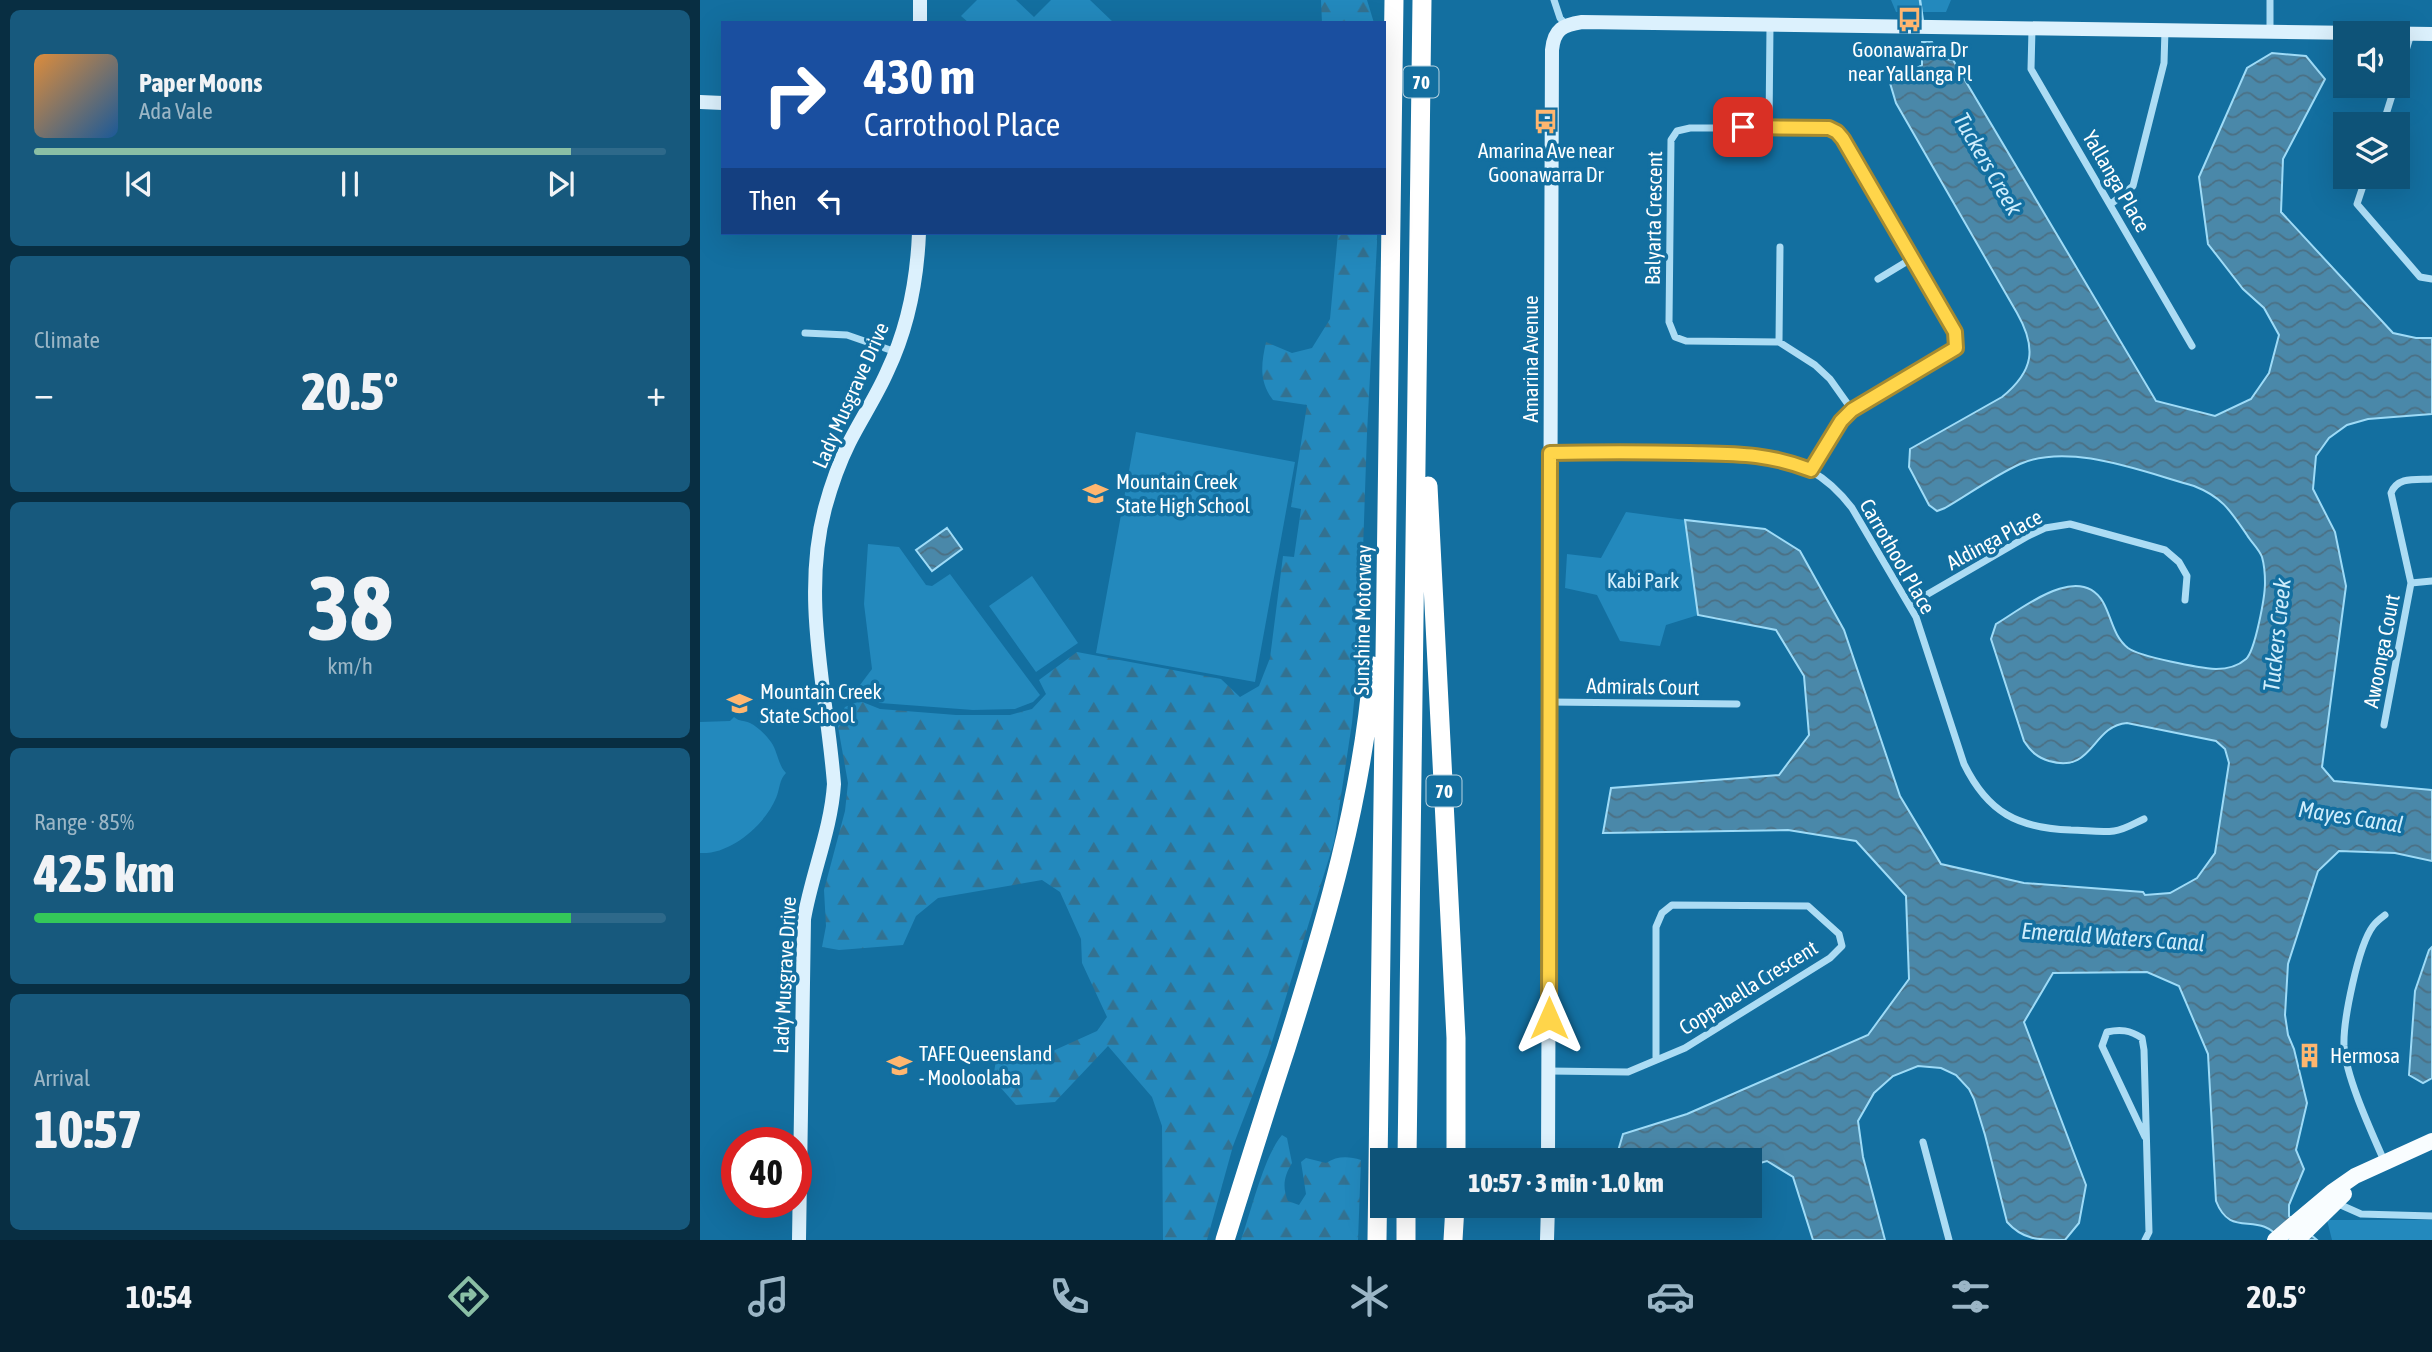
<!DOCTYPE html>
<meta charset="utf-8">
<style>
body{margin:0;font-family:"Asap Condensed",sans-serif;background:#17597d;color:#f1f3f6;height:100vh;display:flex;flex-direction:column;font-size:26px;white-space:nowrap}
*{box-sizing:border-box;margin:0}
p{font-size:23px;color:#9bb6c6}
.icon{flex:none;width:38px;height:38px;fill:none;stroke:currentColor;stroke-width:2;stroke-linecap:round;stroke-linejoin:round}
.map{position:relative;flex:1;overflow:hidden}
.panel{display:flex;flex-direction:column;gap:10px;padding:10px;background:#082e42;width:700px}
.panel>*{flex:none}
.banner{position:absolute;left:21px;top:21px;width:665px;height:214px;border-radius:0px;box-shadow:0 7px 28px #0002;background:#1a4fa0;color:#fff;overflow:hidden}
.buttons{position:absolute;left:1633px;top:21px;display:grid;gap:14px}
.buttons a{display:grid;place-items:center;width:77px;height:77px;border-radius:0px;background:#0e5378;box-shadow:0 7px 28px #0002;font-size:35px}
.speed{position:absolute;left:21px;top:1127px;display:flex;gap:14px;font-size:35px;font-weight:700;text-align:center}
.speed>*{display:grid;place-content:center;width:91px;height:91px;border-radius:50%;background:#0e5378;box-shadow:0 7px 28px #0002;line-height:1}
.speed .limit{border:10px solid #d22;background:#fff;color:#111}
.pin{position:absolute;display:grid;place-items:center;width:60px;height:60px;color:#fff;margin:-30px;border-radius:14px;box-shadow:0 4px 10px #0006}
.me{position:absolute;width:77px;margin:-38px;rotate:0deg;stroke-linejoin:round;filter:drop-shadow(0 0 5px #0008)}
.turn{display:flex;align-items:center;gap:24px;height:147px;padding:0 28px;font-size:32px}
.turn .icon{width:91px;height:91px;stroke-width:2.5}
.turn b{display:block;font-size:49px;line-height:60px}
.then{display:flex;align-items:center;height:66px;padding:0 28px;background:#0003;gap:14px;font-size:26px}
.big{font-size:52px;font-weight:800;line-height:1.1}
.panel .widget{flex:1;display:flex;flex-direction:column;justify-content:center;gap:10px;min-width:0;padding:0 24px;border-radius:10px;background:#17597d}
.panel .dial{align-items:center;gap:0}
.dial b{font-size:91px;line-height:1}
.song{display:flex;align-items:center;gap:21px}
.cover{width:84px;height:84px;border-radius:10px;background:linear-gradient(135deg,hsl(30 70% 55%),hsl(210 70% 35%))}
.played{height:7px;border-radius:4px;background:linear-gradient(90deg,#8abfa5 85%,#2e698a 85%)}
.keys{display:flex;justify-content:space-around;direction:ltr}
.heat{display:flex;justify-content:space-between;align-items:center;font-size:38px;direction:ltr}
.charge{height:10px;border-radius:5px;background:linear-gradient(90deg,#34c759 85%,#2e698a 0)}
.trip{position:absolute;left:670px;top:1148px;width:392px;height:70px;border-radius:0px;background:#0e5378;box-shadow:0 7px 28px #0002;font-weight:800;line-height:70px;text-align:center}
.tab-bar{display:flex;height:112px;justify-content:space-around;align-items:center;background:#062130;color:#9bb6c6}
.tab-bar .icon{width:49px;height:49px}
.tab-bar .active{color:#8abfa5}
.tab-bar b{font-size:32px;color:#f1f3f6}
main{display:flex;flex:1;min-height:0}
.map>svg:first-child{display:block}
.forest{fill:url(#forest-firs)}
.green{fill:#2389bd}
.water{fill:url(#water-waves);stroke:#9edbf7;stroke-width:2}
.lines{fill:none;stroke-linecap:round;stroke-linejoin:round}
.stream{stroke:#9edbf7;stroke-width:2.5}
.street{stroke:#acdcf4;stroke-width:7}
.secondary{stroke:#dcf1fd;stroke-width:14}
.primary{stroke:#f9fdff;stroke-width:16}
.highway{stroke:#fff;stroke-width:19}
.route-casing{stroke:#a68a30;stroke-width:18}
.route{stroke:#ffd54a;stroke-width:12}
.labels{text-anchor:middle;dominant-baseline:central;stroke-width:7;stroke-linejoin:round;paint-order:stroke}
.shield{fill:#136fa0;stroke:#b8d4e2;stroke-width:2}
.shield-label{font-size:19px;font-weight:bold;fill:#fff}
.poi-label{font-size:21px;fill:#fff;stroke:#136fa0;text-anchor:start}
.street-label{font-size:21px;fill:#fff;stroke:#136fa0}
.park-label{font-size:21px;fill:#d5f0fd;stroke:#136fa0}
.water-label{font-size:23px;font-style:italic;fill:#ceedfc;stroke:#136fa0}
</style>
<main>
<section class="panel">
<div class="widget">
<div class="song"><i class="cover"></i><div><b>Paper Moons</b><p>Ada Vale</p></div></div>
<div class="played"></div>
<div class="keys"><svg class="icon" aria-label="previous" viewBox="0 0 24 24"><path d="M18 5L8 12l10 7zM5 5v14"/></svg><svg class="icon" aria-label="pause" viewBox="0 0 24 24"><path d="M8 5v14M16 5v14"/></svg><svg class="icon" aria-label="next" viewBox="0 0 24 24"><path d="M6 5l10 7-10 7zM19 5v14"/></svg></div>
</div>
<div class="widget"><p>Climate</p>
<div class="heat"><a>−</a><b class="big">20.5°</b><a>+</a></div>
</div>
<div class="widget dial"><b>38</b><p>km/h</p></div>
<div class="widget"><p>Range · 85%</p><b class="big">425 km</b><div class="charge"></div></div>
<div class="widget"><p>Arrival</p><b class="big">10:57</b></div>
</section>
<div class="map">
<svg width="1732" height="1240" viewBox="0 0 1732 1240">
<defs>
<pattern id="forest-firs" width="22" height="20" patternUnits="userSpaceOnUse" patternTransform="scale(1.75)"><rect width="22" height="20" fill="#2389bd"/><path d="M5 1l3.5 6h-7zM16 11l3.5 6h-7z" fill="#337190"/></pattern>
<pattern id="water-waves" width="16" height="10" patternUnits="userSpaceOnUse" patternTransform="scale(1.75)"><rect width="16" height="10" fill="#4a88a9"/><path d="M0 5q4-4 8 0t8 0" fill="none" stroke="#4b7084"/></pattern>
</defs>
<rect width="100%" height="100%" fill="#136fa0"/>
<path class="forest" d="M621 0H667L674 23H622Z
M638 233H677V243L667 433 660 638 652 723 634 842 568 1055 533 1146 507 1240H463L462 1126 452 1097 408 1046 355 1102 316 1105 293 1079 296 1060 346 1054 397 1031 407 1017 382 963 381 939 360 892 342 880 238 898 216 916 203 945 139 950 122 947 126 926 124 890 145 811 148 783 137 721 145 707 160 701 180 709 256 715H310L332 709 346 694 339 680 377 652 521 679 540 697 559 686 570 658 583 556 594 557 601 509 591 507 607 405 573 400C559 381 561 365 566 342L592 353 612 348 630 319Z
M582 1135 587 1138 592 1163C584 1176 582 1187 588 1201L599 1205 606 1194 601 1162 606 1158 626 1163C637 1156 648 1156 661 1160L658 1240H541C551 1212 564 1156 582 1135Z"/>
<path class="green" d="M277 0H316L334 17 351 0H390L414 23H269L261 16Z
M1191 0H1251L1246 12H1196Z
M436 432 595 462 555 682 396 653Z
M926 512 985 520 998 615 966 625 960 646 920 641 897 595 865 588 867 554 901 558Z
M168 544 199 547 226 585 232 586 250 574 340 695 333 702 315 709 273 710 180 703 157 689 172 669 164 604Z
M332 576 378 643 336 672 289 606Z
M34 717C40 722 43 720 50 723 58 727 66 735 71 742 78 752 78 765 86 773 79 780 80 789 76 798 65 825 30 855 0 853V722L30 721Z
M1627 1220H1732V1240H1632Z"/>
<path class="water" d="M1222 42H1232L1239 58 1253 60 1456 401 1515 416 1551 399 1569 373 1579 335 1564 308 1543 289 1508 244 1499 177 1547 68 1572 53 1606 56 1625 79 1583 159 1581 212 1693 333 1716 338H1732V414L1668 419 1647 425 1629 438 1616 456 1613 489 1635 532 1646 586 1622 767 1634 781 1732 790V861L1695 853 1639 851 1618 871 1588 964 1585 1015 1588 1035 1594 1049 1607 1103 1596 1150 1604 1169 1589 1205V1216L1617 1240H1581C1558 1209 1531 1240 1516 1201L1508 1054 1479 986 1447 972 1353 973 1324 1022 1386 1185 1379 1223 1365 1240C1338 1240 1323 1240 1307 1222L1285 1135 1274 1099 1269 1089 1256 1075 1241 1068 1218 1066 1193 1076 1174 1093 1158 1121 1163 1157 1185 1240H1113L1093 1177 1067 1161 1050 1166V1160H919L918 1151 923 1134 987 1114 1168 1035 1209 979 1206 896 1156 841 1088 830 903 833 911 788 1079 775 1109 735 1104 676 1076 630 998 615 985 520 1065 529 1100 551 1144 630 1200 796 1241 864 1324 883 1443 892 1445 895 1470 893 1497 878 1515 853 1529 763 1525 749 1516 741 1427 723C1391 726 1394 774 1349 761 1337 757 1331 752 1324 741L1291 639 1296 624C1323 608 1379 562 1403 602 1412 618 1413 636 1428 648 1440 657 1500 668 1516 669 1526 669 1538 666 1546 659 1555 651 1565 597 1565 583 1565 576 1564 564 1562 557 1559 549 1551 542 1547 535 1530 510 1522 497 1494 486 1443 472 1370 442 1320 464 1294 476 1269 494 1245 508L1237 511 1229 505 1209 467 1210 449 1302 397C1334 371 1337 348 1317 313L1196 103 1190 83 1222 65Z
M247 528 262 549 232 571 216 550Z
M1732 947V1078L1723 1083 1709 1075 1715 991 1729 950Z"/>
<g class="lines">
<path class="stream" d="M1220 0 1223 22"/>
<path class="street" d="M854 0 860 18 866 25
M1332 29 1331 69 1492 346
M1570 31V0
M1698 77 1711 34
M1683 124 1695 86
M1069 127 1070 26
M1666 177 1657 204 1720 277 1732 279
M1411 204 1433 186 1464 63 1465 30
M1178 279 1211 259
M105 333 147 335 196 352
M1079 342 1080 247
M850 453 1056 455C1099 460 1126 474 1152 508L1216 617 1264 764C1288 813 1318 828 1371 830 1385 830 1400 833 1414 831 1424 830 1435 823 1444 819
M1111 470 1141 421 1152 410 1248 355 1256 348 1255 332 1143 139 1137 132 1129 128H990L977 131 971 140 969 322 975 337 986 341 1079 342 1115 365 1130 379 1152 410
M1711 583 1732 581
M1209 605 1328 536 1345 528 1370 524 1465 550 1479 562 1487 576 1485 600
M849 702 1037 704
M1684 725 1711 583 1691 493C1698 476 1716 480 1732 479
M1685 915C1681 918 1676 922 1673 926 1658 946 1643 1021 1644 1046 1646 1078 1672 1133 1685 1163
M849 1071 928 1072 985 1048 1130 958 1142 946 1139 934 1108 906 972 905 962 913 956 927V1060
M1445 1137 1402 1046 1407 1032C1420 1029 1430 1030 1442 1038L1444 1050 1449 1232 1445 1240
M1223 1142 1249 1240
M1634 1202 1661 1214 1732 1216"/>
<path class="secondary" d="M220 23V0
M0 102 23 103
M848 1160 852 50C854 29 863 25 882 22L1732 34
M99 1240 104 919C112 873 131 830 134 784 127 693 101 598 125 508 131 486 139 463 149 443 161 419 176 397 187 372 208 328 217 282 219 233
M847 1240 848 1206"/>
<path class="primary" d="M1575 1240 1632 1192 1655 1176 1732 1141
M1597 1240 1644 1194"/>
<path class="highway" d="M728 486 756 1038V1160
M707 1160 722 0
M525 1240C545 1176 565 1112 586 1048 626 921 662 800 673 666
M677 1240 694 0
M706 1240V1206
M753 1240 755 1206"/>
</g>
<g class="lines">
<defs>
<path id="route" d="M849 1018 850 453C897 452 943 452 990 453 1036 454 1067 453 1111 470L1141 421 1152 410 1256 348 1255 332 1143 139 1137 132 1129 128 1043 127"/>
</defs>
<use href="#route" class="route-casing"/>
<use href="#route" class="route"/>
</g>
<defs>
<symbol id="bus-bare" viewBox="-9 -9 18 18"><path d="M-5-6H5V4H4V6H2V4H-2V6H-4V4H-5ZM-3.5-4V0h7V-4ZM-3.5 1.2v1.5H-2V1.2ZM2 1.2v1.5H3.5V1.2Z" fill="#ffb66f" stroke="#136fa0" stroke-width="2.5" paint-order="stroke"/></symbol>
<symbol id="school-bare" viewBox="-9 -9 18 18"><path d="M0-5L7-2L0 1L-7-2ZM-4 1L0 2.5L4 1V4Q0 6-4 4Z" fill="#ffb66f" stroke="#136fa0" stroke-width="2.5" paint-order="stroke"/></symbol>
<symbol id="building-bare" viewBox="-9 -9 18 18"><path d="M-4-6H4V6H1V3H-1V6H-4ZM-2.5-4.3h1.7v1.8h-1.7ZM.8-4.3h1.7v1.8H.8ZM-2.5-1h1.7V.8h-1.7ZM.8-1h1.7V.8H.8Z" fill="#ffb66f" stroke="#136fa0" stroke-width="2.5" paint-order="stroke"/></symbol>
<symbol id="university-bare" viewBox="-9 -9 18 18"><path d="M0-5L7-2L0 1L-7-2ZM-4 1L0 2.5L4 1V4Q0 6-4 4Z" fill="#ffb66f" stroke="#136fa0" stroke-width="2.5" paint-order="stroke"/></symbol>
</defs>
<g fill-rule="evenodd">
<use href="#bus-bare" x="1192" y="2" width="35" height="35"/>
<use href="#bus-bare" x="828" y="104" width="35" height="35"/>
<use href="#school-bare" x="378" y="476" width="35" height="35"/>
<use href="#school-bare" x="22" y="686" width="35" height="35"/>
<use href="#building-bare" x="1592" y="1038" width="35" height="35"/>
<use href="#university-bare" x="182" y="1048" width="35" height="35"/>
</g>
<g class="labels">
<g class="shield">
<rect x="703.5" y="66.5" width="35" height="31" rx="5"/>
<rect x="726.5" y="775.5" width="35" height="31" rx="5"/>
</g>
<g class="shield-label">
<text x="721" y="82">70</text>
<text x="744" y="791">70</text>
</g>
<g class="poi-label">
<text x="1210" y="49" text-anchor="middle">Goonawarra Dr<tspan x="1210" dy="24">near Yallanga Pl</tspan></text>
<text x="846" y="150" text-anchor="middle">Amarina Ave near<tspan x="846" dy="24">Goonawarra Dr</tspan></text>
<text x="416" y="481">Mountain Creek<tspan x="416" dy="24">State High School</tspan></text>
<text x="60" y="691">Mountain Creek<tspan x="60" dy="24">State School</tspan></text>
<text x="219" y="1053">TAFE Queensland<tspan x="219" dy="24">- Mooloolaba</tspan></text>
<text x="1630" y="1055">Hermosa</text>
</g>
<g class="street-label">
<text transform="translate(1417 181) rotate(60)">Yallanga Place</text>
<text transform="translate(953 218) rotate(-89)">Balyarta Crescent</text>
<text transform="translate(830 359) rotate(-90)">Amarina Avenue</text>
<text transform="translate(150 395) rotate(-66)">Lady Musgrave Drive</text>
<text transform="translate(1294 539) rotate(-28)">Aldinga Place</text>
<text transform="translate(1198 556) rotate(60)">Carrothool Place</text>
<text transform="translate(662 620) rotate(-89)">Sunshine Motorway</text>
<text transform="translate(1681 651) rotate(-79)">Awoonga Court</text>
<text transform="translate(943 686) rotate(1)">Admirals Court</text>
<text transform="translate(84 975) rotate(-87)">Lady Musgrave Drive</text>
<text transform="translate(1048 987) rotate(-32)">Coppabella Crescent</text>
</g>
<g class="park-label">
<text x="943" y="580">Kabi Park</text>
</g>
<g class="water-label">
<text transform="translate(1288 164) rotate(60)">Tuckers Creek</text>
<text transform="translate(1577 635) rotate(-84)">Tuckers Creek</text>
<text transform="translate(1651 817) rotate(9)">Mayes Canal</text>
<text transform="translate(1413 937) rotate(4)">Emerald Waters Canal</text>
</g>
</g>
</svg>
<div class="buttons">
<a><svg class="icon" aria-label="sound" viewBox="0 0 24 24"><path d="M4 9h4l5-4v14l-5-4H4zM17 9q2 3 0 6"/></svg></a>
<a><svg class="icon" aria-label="layers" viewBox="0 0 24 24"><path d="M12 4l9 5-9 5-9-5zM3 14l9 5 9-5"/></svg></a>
</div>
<div class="speed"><div class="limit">40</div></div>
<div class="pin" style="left:1043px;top:127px;background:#d93025"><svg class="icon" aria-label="arrive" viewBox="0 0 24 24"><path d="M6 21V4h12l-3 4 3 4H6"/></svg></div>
<svg class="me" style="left:849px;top:1018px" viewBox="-20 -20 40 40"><path d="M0-17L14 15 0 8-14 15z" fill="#ffd54a" stroke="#fff" stroke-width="4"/></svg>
<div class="trip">10:57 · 3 min · 1.0 km</div>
<div class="banner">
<div class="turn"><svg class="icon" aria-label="right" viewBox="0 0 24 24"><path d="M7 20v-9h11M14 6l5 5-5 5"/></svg><div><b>430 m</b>Carrothool Place</div></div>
<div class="then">Then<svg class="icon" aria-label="left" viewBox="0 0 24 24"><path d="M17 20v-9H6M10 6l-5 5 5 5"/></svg></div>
</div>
</div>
</main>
<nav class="tab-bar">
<b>10:54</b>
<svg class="icon active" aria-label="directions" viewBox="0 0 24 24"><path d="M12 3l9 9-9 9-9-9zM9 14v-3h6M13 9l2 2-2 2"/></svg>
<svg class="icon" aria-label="music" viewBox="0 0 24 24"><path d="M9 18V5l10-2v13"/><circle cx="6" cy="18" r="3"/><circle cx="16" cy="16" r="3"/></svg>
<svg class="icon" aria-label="phone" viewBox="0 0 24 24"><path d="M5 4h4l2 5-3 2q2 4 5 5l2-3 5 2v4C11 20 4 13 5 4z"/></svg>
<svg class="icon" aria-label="climate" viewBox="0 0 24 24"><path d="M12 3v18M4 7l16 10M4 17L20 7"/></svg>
<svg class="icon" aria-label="car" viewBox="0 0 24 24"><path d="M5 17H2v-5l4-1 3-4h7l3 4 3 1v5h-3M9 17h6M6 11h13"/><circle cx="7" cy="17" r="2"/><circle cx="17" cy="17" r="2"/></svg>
<svg class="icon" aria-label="filters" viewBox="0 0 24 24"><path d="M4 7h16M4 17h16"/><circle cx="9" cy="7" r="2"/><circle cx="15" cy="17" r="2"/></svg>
<b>20.5°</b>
</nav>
